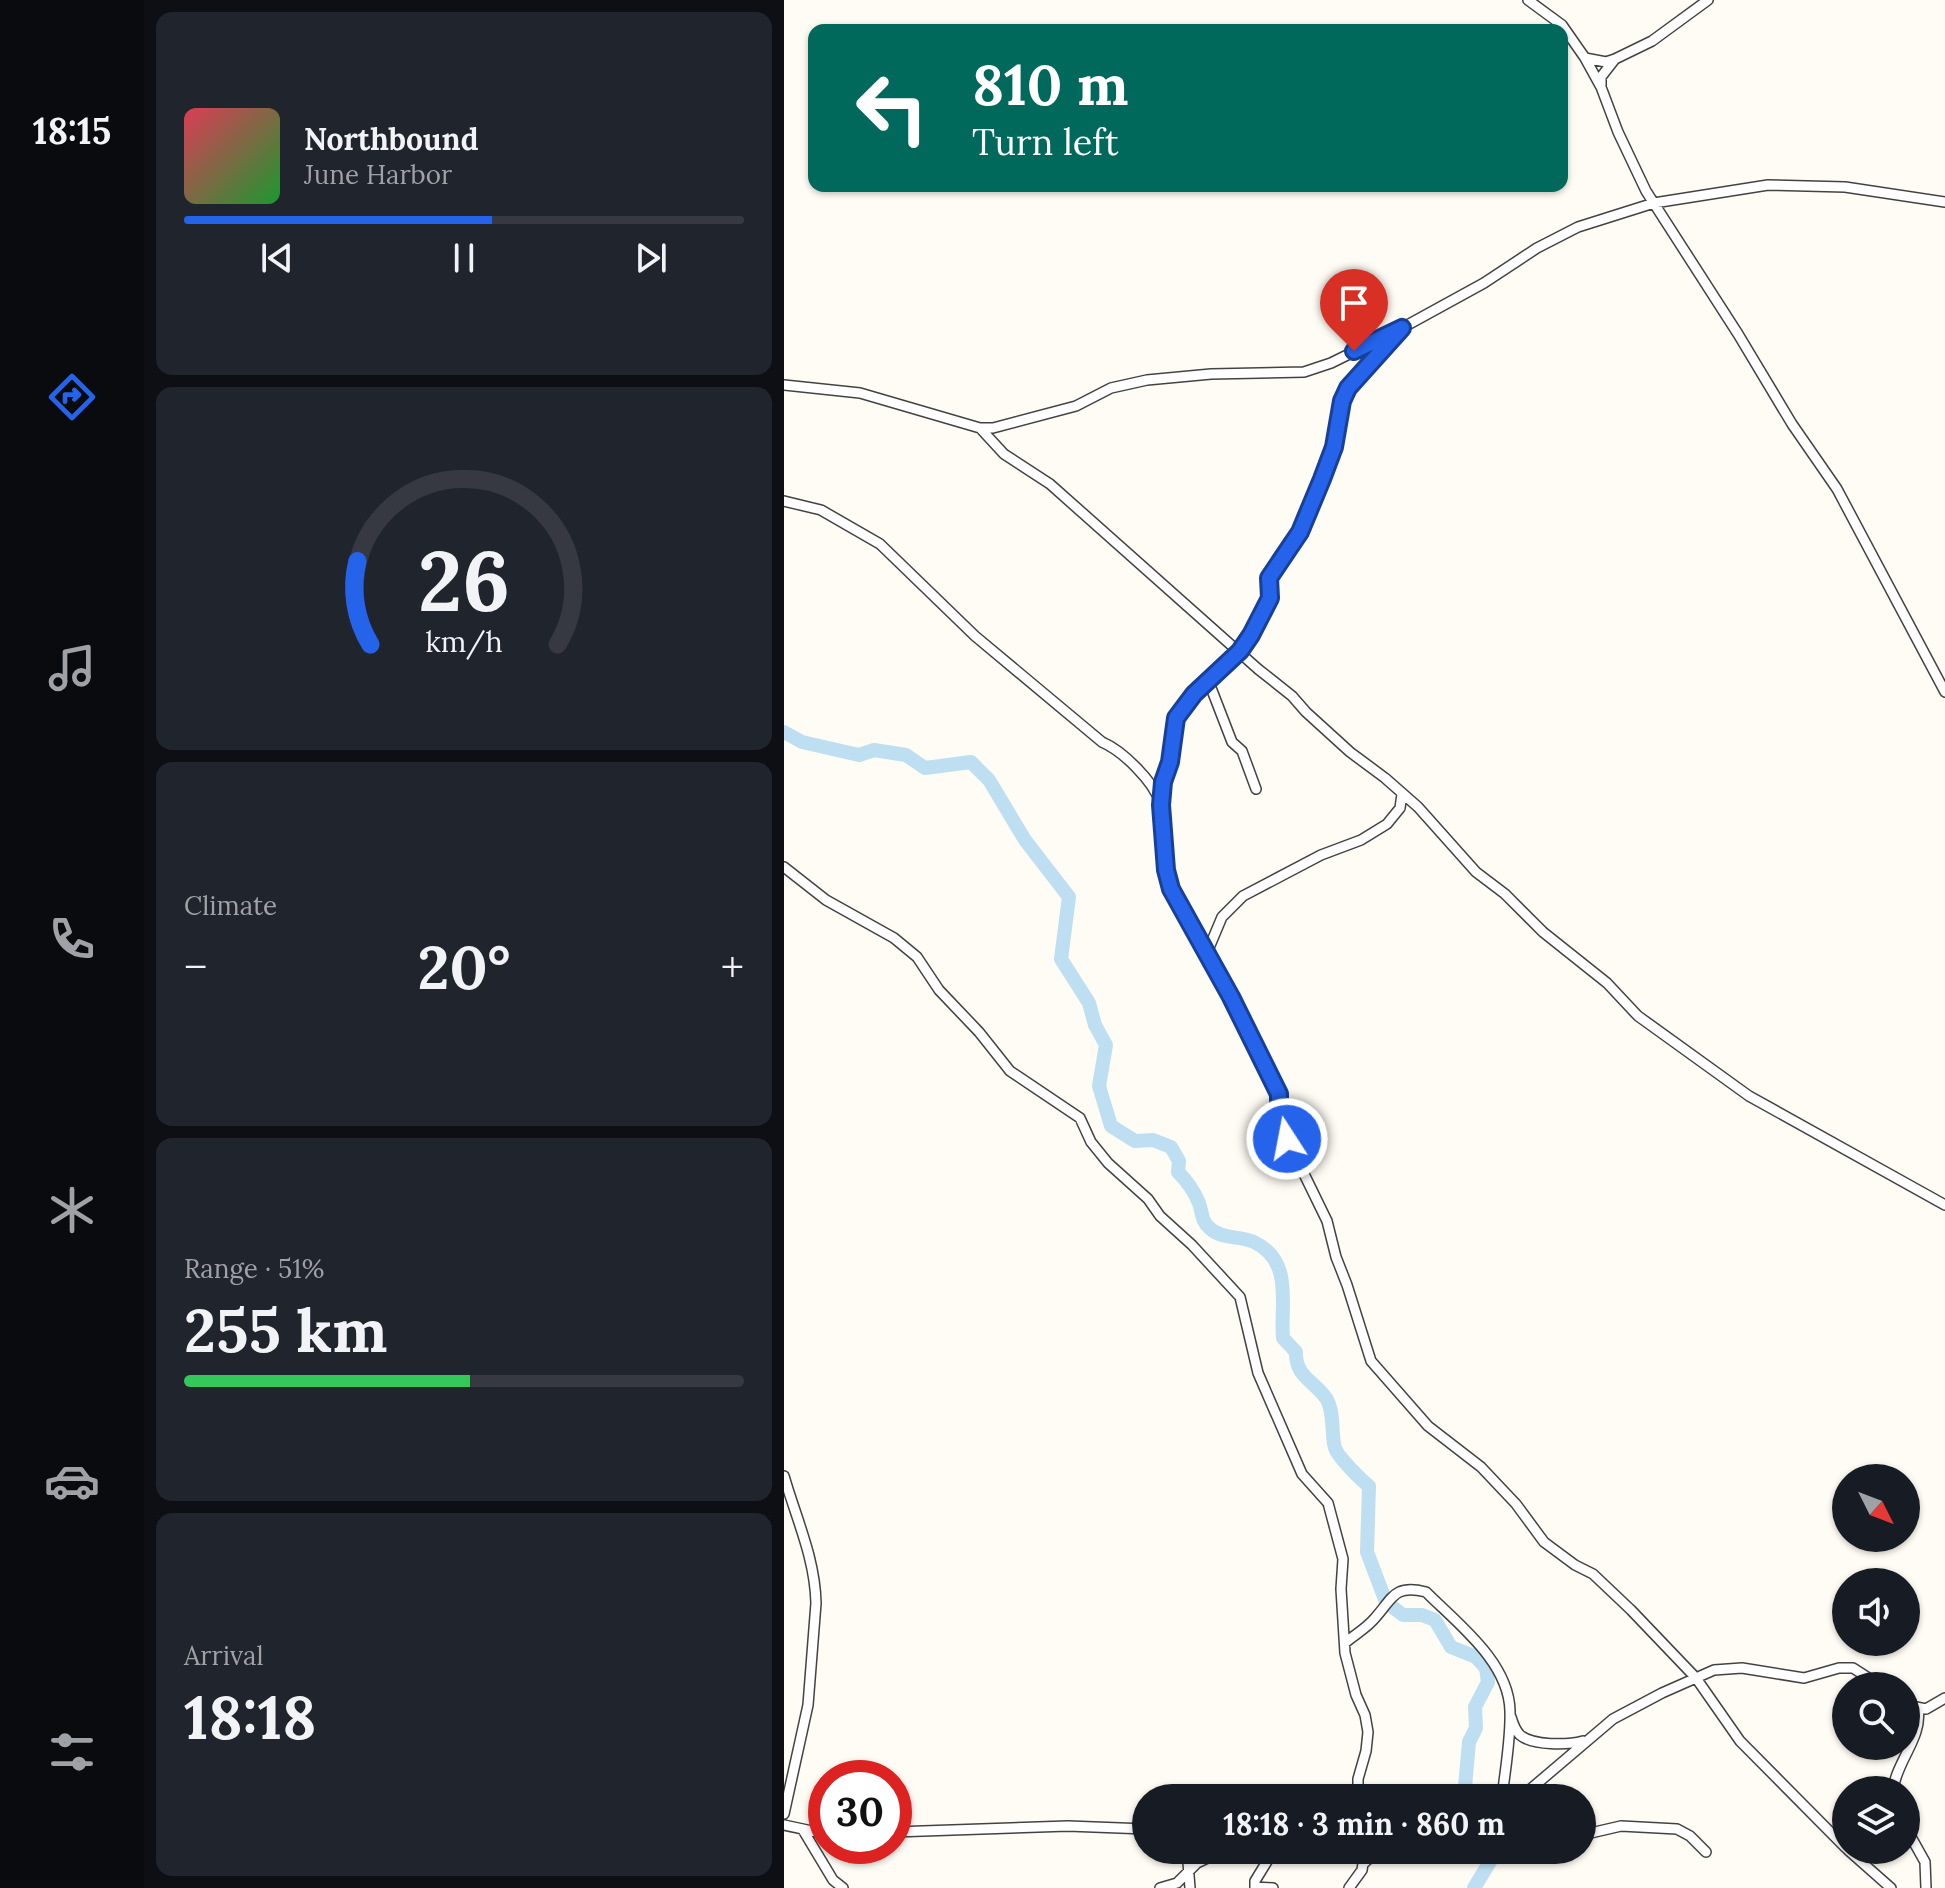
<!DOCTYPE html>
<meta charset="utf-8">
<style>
body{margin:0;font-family:Lora,serif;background:#20242c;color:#f1f3f6;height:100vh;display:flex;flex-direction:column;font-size:30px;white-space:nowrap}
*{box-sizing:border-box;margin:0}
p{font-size:26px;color:#9ea1a6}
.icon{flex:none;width:44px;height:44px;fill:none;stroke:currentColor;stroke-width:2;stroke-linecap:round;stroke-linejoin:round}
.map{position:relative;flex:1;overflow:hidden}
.sheet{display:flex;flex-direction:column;gap:12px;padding:12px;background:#0d0f14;width:640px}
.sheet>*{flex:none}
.guide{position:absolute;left:24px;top:24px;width:760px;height:168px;border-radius:16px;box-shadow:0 2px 6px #0004;background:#00695c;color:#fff;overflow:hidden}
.needle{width:52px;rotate:132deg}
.controls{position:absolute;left:1048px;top:1464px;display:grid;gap:16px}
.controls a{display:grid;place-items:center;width:88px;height:88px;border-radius:50%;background:#171b24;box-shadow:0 2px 6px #0004;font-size:40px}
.speed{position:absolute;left:24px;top:1760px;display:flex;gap:16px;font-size:40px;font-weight:700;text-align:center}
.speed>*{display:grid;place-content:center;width:104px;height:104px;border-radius:50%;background:#171b24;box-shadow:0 2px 6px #0004;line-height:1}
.speed .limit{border:12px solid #d22;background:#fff;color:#111}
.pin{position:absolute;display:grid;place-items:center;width:68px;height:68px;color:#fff;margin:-82px -34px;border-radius:50% 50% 50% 0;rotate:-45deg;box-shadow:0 0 8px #0007}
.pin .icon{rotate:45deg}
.me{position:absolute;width:88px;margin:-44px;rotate:349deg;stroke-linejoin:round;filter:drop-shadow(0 0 6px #0008)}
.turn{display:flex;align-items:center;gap:28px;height:168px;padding:0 32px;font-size:36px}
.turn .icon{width:104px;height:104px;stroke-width:2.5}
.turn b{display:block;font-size:56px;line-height:68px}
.big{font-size:60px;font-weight:700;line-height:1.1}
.sheet .tile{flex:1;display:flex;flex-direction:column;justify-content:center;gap:12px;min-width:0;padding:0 28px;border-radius:16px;background:#20242c}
.sheet .dial{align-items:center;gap:0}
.dial svg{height:208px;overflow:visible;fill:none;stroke:#363941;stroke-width:7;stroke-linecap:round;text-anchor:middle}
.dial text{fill:#f1f3f6;stroke:none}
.song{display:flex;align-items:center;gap:24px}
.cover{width:96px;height:96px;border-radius:12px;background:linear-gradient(135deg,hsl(350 70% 55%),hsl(130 70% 35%))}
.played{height:8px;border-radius:4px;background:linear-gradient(90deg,#2563eb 55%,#363941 55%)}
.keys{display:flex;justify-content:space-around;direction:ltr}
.heat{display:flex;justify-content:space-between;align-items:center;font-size:44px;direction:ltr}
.charge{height:12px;border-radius:6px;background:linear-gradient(90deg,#34c759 51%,#363941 0)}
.trip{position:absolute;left:348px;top:1784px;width:464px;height:80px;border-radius:40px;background:#171b24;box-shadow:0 2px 6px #0004;font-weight:700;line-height:80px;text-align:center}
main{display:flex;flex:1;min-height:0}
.tabs{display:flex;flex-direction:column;width:144px;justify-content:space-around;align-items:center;background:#090b0e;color:#9ea1a6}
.tabs .icon{width:56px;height:56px}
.tabs .selected{color:#2563eb}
.tabs b{font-size:36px;color:#f1f3f6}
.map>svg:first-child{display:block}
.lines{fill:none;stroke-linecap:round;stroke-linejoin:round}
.river{stroke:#bddff1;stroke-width:14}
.minor-casing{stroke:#434343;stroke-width:12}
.minor{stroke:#fff;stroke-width:9}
.route-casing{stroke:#184099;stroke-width:20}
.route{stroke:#2563eb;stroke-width:14}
</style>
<main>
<nav class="tabs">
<b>18:15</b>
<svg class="icon selected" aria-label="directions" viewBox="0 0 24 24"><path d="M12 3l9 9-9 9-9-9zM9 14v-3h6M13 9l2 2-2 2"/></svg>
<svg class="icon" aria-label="music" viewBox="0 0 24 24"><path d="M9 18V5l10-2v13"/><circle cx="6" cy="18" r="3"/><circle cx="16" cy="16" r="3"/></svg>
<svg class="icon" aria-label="phone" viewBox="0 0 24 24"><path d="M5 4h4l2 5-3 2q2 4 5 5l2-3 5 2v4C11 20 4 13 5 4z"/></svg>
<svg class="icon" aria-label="climate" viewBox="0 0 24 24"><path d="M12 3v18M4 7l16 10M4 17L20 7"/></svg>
<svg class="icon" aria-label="car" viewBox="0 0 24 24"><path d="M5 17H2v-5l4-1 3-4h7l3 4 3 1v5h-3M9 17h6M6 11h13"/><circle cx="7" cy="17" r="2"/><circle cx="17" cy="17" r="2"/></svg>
<svg class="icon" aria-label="filters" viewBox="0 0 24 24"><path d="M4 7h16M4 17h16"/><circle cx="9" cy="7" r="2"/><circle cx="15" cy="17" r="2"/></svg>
</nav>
<section class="sheet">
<div class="tile">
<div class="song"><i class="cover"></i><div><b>Northbound</b><p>June Harbor</p></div></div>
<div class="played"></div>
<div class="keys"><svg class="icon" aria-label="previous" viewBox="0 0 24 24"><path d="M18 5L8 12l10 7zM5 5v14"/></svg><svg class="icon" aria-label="pause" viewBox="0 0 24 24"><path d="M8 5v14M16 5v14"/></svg><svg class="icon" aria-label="next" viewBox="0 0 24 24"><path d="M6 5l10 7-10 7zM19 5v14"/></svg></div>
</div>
<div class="tile dial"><svg viewBox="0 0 100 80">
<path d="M14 69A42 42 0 1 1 86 69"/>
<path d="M14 69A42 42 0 0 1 9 37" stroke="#2563eb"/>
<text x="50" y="56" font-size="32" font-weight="700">26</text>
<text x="50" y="72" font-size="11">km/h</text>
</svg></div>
<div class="tile"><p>Climate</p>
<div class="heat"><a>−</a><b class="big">20°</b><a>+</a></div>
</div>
<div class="tile"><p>Range · 51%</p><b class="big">255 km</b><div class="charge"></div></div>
<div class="tile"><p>Arrival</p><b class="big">18:18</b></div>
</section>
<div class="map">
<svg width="1161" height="1888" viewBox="0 0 1161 1888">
<rect width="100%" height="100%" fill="#fefcf4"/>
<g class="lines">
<path class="river" d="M0 732 18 742 75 755 90 750 122 755 141 768 187 762 205 780 241 840 285 897 277 959 305 1003 311 1025 322 1045 315 1086 327 1126 351 1141 369 1140 387 1147 395 1161 394 1172C403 1181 410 1191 415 1203 419 1215 417 1222 428 1230 439 1239 457 1236 470 1242 510 1261 496 1305 499 1338L512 1352C511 1376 530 1381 542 1398 551 1412 547 1436 551 1448 554 1457 577 1480 585 1486L583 1552 602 1602 619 1615H638L651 1620 667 1647 692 1657 702 1668 704 1682 691 1707 692 1728 685 1742 680 1798
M690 1888 707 1860 709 1850"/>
<defs>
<path id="minor" d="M744 0 778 25 801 58 817 87 834 132 862 191 954 334 1008 424 1053 489 1161 692
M801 58 822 62 831 59
M817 87V77L831 59 868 41 924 0
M618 328 564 388 558 401 550 447 538 479 516 532 485 578 486 598 467 635 456 651 410 694 392 718 386 762 379 782 377 817 384 879 407 929 447 997 495 1094 503 1139 543 1221 552 1257 563 1285 587 1361 644 1426 697 1467 732 1504 760 1542 791 1565 809 1574 847 1610 912 1678 956 1741 1062 1848
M0 385 76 393 196 428H209L292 406 327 388 363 380 427 374 520 372 547 363 618 328 700 283 753 248 794 227 870 203 984 185 1061 187 1161 202
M196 428 220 454 266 484 474 669 508 696 522 712 566 752 601 778 634 807 692 872 721 894 759 932 823 983 854 1016 965 1096 1161 1205
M0 501 37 510 96 544 191 636 318 742C339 751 369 781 376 802
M424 680 448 742 458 751 472 789
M0 867 42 900 110 938 133 957 155 990 195 1032 226 1071 296 1118 307 1142 324 1163 364 1199 376 1216 408 1245 456 1297 474 1373 518 1474 544 1503 559 1559 557 1589 561 1653 572 1695 581 1715 584 1732 582 1751 574 1779V1798
M422 955 438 917 459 896 537 855 577 840 603 824 616 808 618 794
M0 1476C12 1518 31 1558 32 1603L24 1705 0 1814
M561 1643C570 1635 583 1628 591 1618 609 1598 610 1584 642 1592 674 1624 725 1662 726 1711 727 1739 721 1770 718 1798
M1122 1705 1142 1709 1161 1698
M727 1717C729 1724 731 1730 736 1735 749 1746 784 1745 799 1741
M1109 1790C1112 1762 1139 1737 1134 1709
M736 1798 829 1719 878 1693 930 1670 958 1668 1020 1678 1055 1668H1069L1097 1686
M0 1825 42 1834
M1122 1828 1141 1862 1142 1888
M19 1830 49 1880 59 1888
M110 1832 284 1826 362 1829
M798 1835 837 1826 893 1829 906 1836 922 1852
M403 1850 406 1888
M1064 1850 1107 1888
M580 1863 595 1850
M471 1887 489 1888
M376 1888 393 1883 413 1863 440 1850
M471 1888V1881L490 1850
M565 1888 578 1870 581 1850"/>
</defs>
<use href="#minor" class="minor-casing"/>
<use href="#minor" class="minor"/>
</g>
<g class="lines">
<defs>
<path id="route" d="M503 1139 495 1109V1094L447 997 387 889 382 870 377 805 379 782 386 762 392 718 410 694 456 651 467 635 486 598 485 578 516 532 538 479 550 447 558 401 564 388 618 328 570 351"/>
</defs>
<use href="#route" class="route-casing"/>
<use href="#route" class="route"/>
</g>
</svg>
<div class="controls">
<a><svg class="needle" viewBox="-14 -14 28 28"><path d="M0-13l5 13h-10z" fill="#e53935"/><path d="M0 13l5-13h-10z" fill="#9ea1a6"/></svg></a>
<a><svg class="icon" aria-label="sound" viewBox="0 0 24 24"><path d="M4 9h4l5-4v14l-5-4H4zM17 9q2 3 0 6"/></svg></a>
<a><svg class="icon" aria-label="search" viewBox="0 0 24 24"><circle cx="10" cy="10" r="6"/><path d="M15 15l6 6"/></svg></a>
<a><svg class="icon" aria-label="layers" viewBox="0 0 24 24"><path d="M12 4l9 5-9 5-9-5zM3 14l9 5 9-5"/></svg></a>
</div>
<div class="speed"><div class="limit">30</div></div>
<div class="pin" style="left:570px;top:351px;background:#d93025"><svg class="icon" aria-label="arrive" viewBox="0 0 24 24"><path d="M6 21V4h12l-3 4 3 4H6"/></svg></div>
<svg class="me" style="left:503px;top:1139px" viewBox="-20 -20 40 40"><circle r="17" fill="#2563eb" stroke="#fff" stroke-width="3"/><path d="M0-11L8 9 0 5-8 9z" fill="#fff"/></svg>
<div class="trip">18:18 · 3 min · 860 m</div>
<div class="guide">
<div class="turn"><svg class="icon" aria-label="left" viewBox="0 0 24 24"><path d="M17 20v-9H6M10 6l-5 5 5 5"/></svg><div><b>810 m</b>Turn left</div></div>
</div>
</div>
</main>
